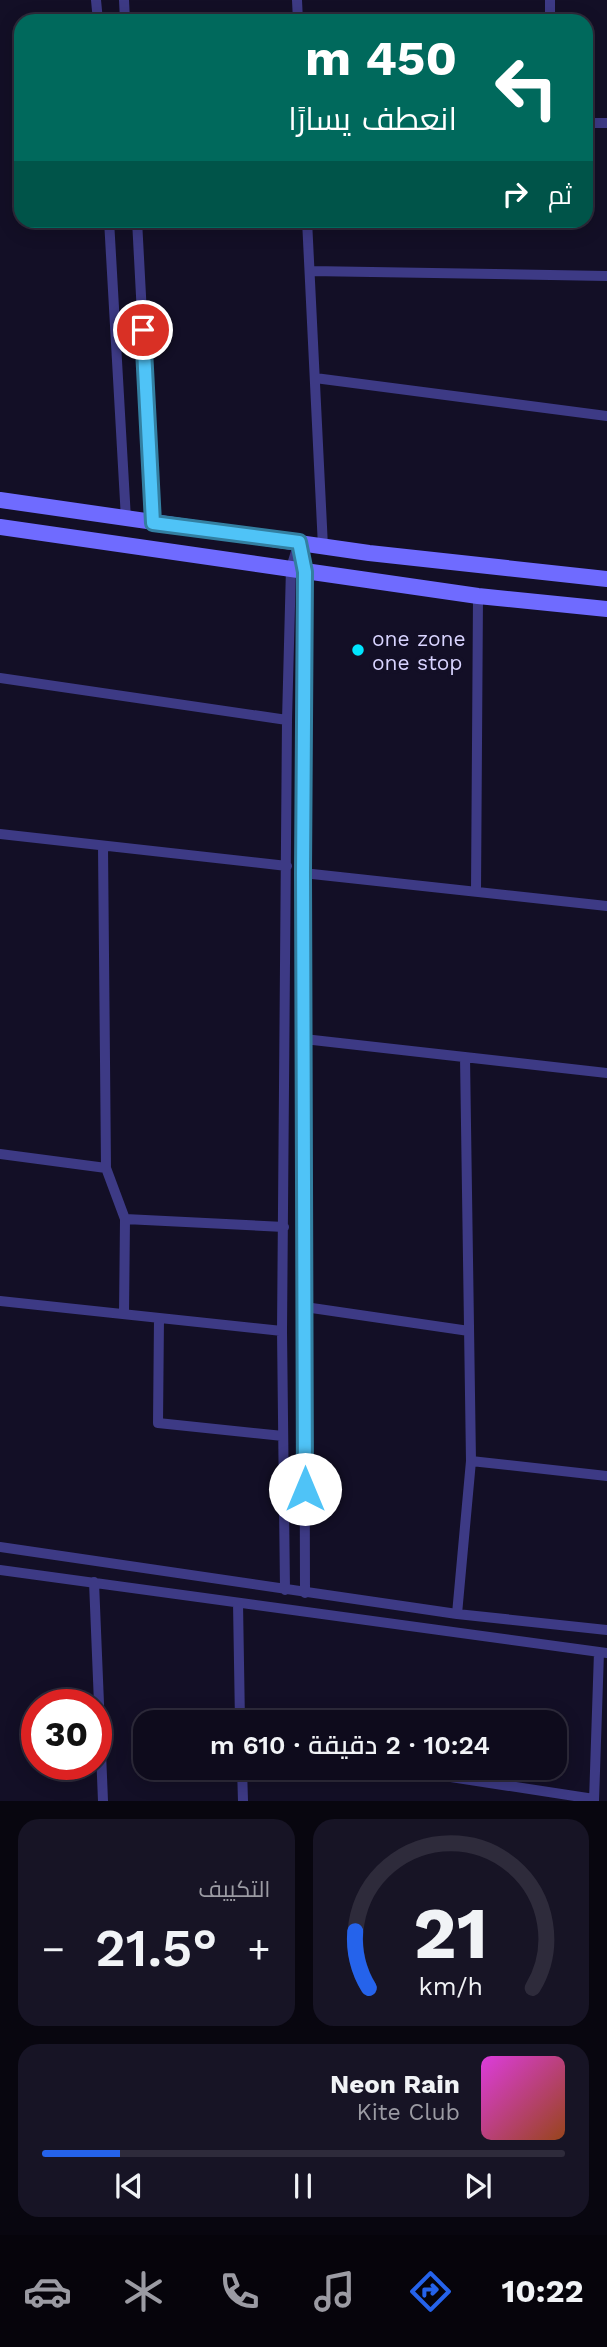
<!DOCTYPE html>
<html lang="ar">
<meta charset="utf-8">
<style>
body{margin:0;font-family:"Work Sans",Cairo,sans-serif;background:#171425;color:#f1f3f6;direction:rtl;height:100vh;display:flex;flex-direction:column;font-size:26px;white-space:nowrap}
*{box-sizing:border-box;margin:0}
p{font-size:23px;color:#9b9ba3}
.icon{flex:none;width:38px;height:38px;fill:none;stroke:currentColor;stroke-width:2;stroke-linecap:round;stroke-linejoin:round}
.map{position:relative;height:1801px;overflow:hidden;direction:ltr}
.panel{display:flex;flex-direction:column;gap:18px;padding:18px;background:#08060f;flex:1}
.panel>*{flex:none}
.guide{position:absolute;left:14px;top:14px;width:579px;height:214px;border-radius:21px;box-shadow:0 4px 18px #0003,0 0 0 2px #2e2b3b;direction:rtl;background:#00695c;color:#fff;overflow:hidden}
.speed{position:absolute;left:21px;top:1689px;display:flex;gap:14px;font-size:35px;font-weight:700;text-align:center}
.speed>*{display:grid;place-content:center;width:91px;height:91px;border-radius:50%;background:#0e0b1c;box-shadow:0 4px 18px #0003,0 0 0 2px #2e2b3b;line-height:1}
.speed .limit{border:10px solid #d22;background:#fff;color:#111}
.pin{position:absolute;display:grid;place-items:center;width:60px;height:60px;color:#fff;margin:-30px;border:4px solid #fff;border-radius:50%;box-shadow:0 2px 7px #0007}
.me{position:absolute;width:77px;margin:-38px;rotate:0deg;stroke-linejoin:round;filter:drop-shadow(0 0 5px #0008)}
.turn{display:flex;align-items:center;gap:24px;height:147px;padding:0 21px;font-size:32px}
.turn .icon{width:91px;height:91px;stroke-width:2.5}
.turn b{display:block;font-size:49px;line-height:60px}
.then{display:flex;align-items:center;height:66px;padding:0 21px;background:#0003;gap:14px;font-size:26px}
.big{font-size:52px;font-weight:600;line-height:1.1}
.panel .card{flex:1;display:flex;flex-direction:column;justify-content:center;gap:10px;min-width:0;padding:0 24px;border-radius:21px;background:#171425}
.panel .dial{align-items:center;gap:0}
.dial svg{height:182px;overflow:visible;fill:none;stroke:#2e2b3b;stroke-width:7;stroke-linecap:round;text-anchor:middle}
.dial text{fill:#f1f3f6;stroke:none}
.song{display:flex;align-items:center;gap:21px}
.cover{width:84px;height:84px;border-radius:10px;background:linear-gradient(135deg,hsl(300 70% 55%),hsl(20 70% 35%))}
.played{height:7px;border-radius:4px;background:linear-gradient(90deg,#2563eb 15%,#2e2b3b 15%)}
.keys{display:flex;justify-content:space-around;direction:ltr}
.heat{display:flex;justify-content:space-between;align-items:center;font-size:38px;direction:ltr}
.panel .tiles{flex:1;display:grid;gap:18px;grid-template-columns:1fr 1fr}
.card:last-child{grid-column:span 2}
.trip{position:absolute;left:133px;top:1710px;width:434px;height:70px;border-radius:21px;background:#0e0b1c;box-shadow:0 4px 18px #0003,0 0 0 2px #2e2b3b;font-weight:600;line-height:70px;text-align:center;direction:rtl}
.dock{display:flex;height:112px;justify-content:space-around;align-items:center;background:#06040b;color:#9b9ba3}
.dock .icon{width:49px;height:49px}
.dock .on{color:#2563eb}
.dock b{font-size:32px;color:#f1f3f6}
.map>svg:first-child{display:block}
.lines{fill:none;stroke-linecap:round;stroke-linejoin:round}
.minor{stroke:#3d3a85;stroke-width:10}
.secondary{stroke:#6f6bff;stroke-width:16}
.route-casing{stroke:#337fa1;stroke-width:18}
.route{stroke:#4fc3f7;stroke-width:12}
.poi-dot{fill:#00e5ff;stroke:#130f26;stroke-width:2.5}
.labels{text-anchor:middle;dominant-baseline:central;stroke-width:7;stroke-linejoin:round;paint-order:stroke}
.poi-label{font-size:21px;fill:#d9d4ff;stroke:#130f26;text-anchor:start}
</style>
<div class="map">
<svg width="607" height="1801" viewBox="0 0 607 1801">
<rect width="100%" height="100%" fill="#130f26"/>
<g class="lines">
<path class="minor" d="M96 0 98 21
M124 0 125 21
M297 0 298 21
M550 0V21
M586 123H607
M109 220 126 519
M137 220 153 523
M307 220 323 547
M310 271 607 276
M315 378 607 416
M299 543 305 572 303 873 305 1593
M0 678 287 720
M0 834 287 866
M303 873 607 906
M476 891 478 596
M304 1039 607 1073
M0 1154 106 1168 103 847
M106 1168 125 1219 124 1314
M125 1219 284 1227
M0 1301 282 1331
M305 1307 469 1331
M159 1318 158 1423 283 1436
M471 1461 607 1476
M0 1547 457 1614 607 1630
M0 1570 607 1653
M94 1582 103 1801
M285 1590 282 1331 287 720 291 568 298 545
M238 1603 240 1722
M457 1614 471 1461 465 1057
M242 1768 243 1801
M392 1768 594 1799
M594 1801 599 1652"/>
<path class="secondary" d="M0 500 369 553 607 579
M0 527 478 596 607 609"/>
</g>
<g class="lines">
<defs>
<path id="route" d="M143 330 153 523 299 542 305 572 303 873 305 1489"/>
</defs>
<use href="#route" class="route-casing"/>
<use href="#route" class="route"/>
</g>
<circle class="poi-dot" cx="358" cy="650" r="7"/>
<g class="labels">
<g class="poi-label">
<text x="372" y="638">one zone<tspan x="372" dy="24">one stop</tspan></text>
</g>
</g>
</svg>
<div class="speed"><div class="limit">30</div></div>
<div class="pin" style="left:143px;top:330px;background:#d93025"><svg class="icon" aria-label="arrive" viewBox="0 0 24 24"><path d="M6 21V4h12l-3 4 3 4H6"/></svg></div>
<svg class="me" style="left:305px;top:1489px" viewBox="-20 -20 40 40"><circle r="19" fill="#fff"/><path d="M0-13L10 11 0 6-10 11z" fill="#4fc3f7"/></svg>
<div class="trip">10:24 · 2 دقيقة · 610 m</div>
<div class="guide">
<div class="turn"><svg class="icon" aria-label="left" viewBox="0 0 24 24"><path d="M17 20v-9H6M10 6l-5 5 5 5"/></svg><div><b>450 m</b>انعطف يسارًا</div></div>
<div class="then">ثم<svg class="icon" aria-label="right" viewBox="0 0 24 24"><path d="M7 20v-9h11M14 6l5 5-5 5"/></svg></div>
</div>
</div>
<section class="panel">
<div class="tiles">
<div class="card dial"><svg viewBox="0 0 100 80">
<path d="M14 69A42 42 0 1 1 86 69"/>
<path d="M14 69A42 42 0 0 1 8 44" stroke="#2563eb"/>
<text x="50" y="56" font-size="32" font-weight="700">21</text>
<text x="50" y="72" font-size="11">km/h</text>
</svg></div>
<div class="card"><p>التكييف</p>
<div class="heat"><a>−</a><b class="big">21.5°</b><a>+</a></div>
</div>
<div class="card">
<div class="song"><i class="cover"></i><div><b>Neon Rain</b><p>Kite Club</p></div></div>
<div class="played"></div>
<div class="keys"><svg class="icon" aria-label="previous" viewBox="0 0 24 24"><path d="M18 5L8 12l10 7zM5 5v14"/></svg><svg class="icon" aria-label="pause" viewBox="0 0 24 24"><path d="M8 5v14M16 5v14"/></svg><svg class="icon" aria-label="next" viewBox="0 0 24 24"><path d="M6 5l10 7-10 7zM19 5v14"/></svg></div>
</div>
</div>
</section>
<nav class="dock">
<b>10:22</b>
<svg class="icon on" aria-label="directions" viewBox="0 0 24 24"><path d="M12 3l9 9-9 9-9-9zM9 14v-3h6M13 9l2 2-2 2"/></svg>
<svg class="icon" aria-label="music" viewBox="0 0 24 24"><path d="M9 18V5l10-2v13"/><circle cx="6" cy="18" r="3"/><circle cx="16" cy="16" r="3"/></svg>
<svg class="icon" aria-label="phone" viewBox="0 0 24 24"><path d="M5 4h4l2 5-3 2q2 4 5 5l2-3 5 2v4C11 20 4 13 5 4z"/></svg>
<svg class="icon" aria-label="climate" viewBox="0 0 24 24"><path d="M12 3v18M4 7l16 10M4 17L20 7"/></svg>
<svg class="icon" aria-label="car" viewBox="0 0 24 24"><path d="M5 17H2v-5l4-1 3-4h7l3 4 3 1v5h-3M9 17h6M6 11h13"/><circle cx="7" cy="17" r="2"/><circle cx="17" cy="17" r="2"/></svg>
</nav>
